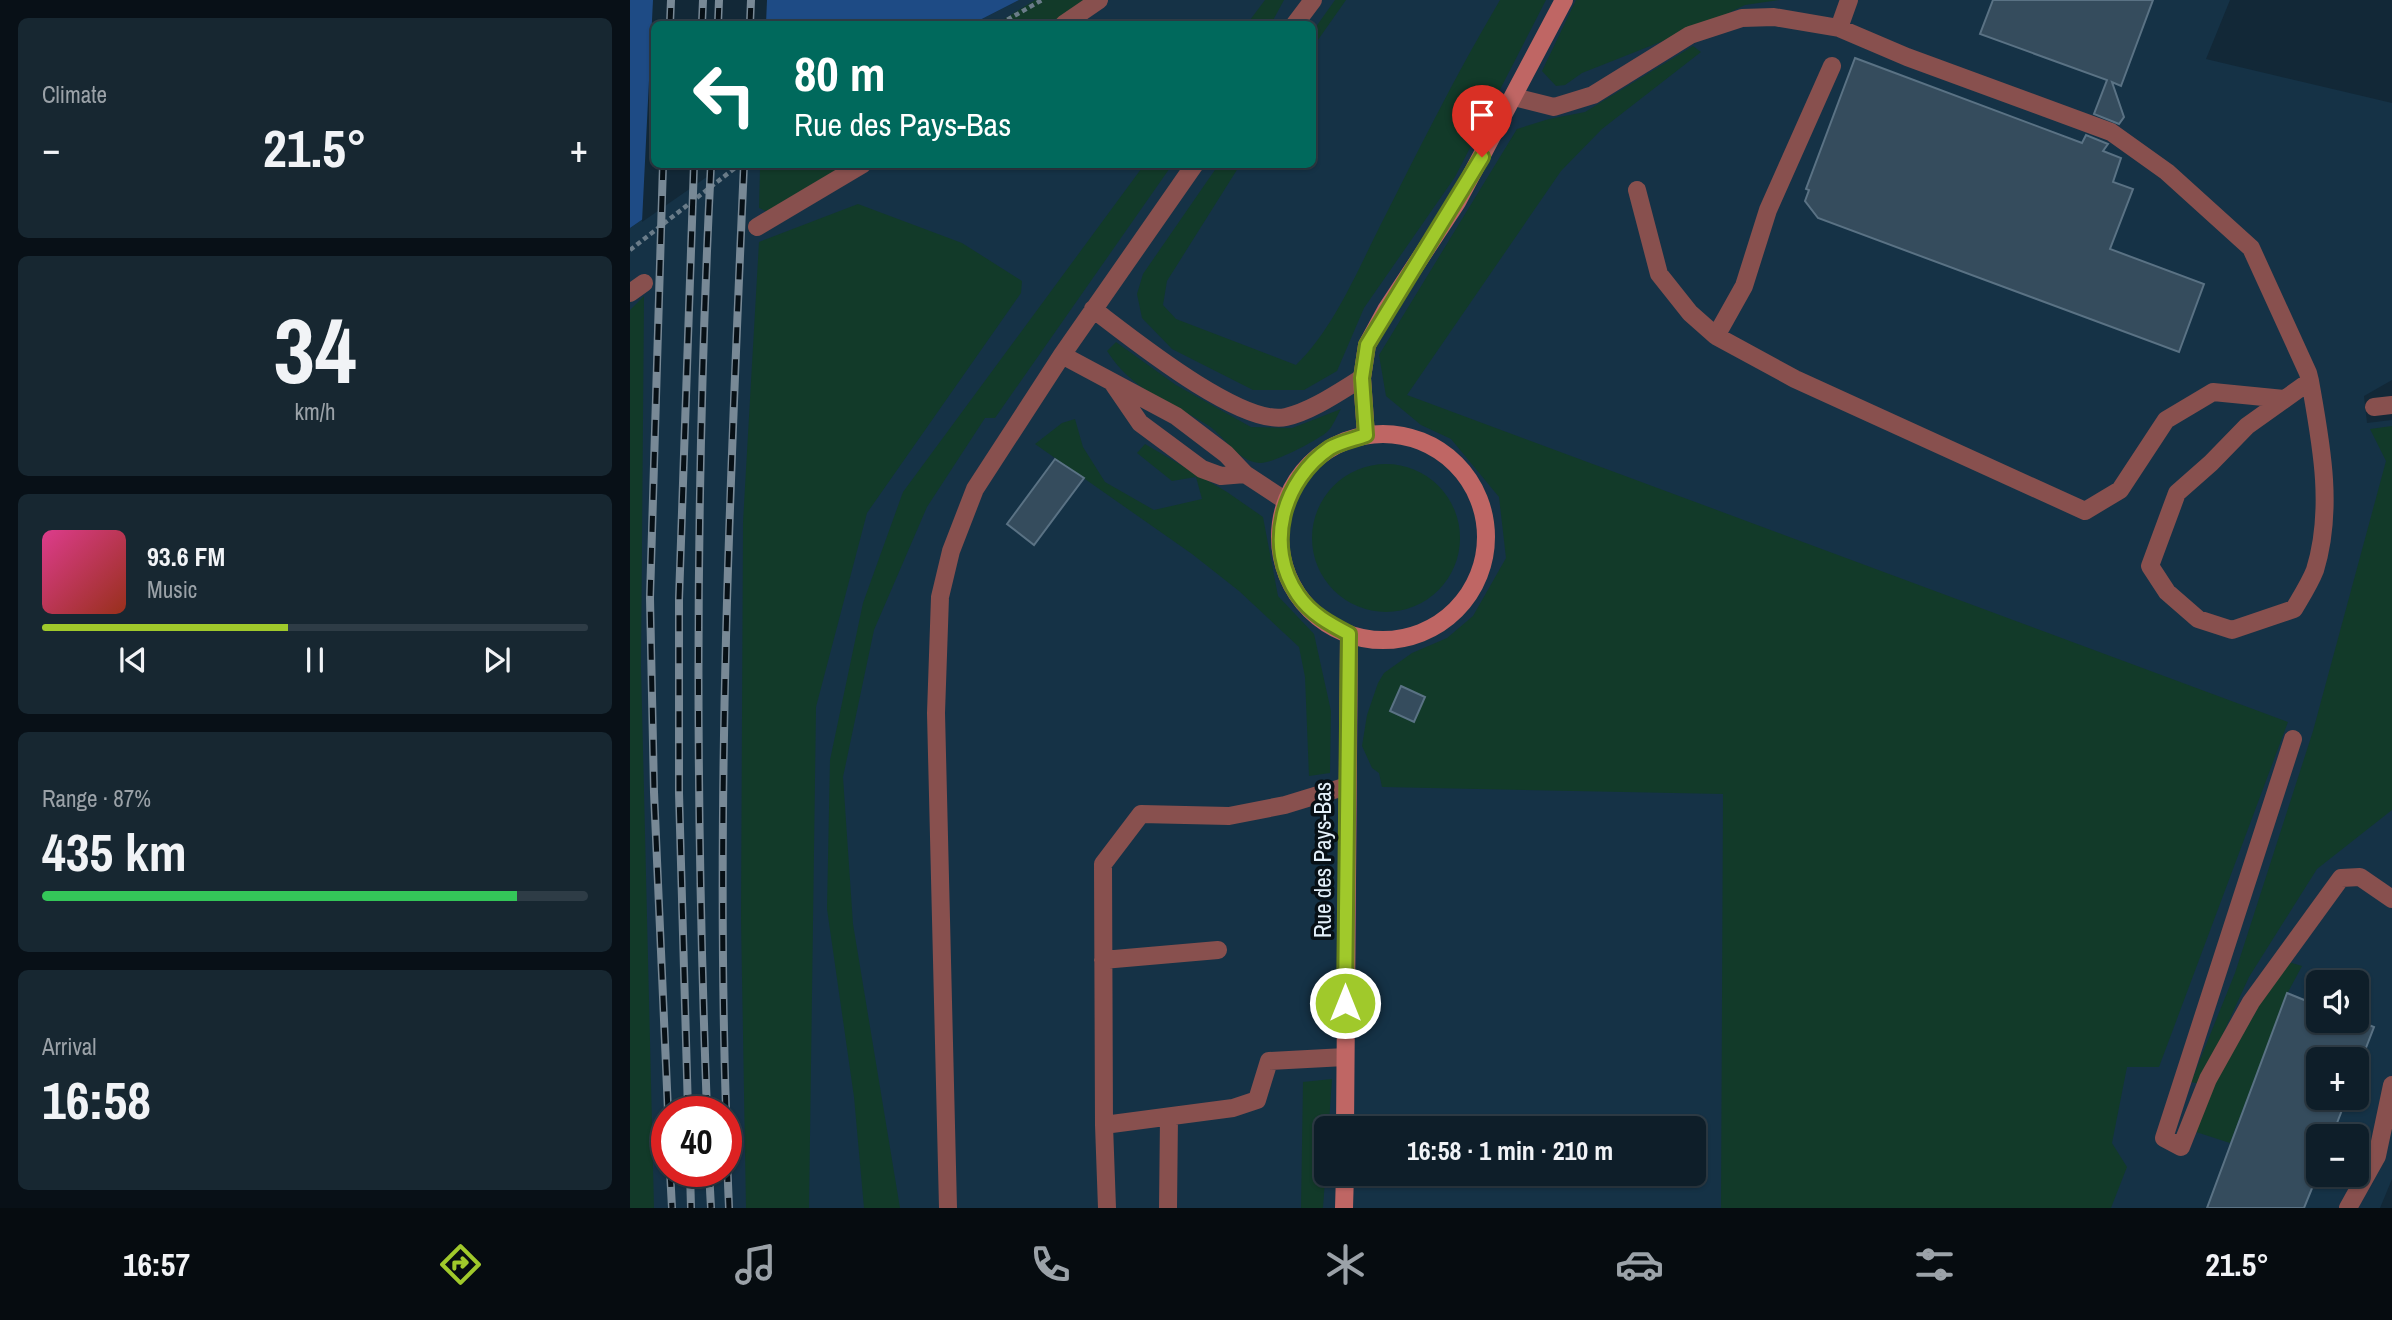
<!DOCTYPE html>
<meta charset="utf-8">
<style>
body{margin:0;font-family:"Archivo Narrow",sans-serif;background:#172731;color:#f1f3f6;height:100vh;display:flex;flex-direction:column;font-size:26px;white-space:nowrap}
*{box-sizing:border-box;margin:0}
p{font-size:23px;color:#9ba2a8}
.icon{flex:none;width:38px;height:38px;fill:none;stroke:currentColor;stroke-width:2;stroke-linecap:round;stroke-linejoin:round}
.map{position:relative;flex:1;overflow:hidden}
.sheet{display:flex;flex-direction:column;gap:18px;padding:18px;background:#081017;width:630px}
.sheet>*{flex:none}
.top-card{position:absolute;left:21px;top:21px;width:665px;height:147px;border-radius:10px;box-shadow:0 2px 5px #0004,0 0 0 2px #2e3c46;background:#00695c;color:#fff;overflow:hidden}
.buttons{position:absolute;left:1676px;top:970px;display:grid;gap:14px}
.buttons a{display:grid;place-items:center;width:63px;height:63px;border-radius:10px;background:#0e1e29;box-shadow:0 2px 5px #0004,0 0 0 2px #2e3c46;font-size:35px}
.speed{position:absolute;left:21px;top:1096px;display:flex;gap:14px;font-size:35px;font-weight:700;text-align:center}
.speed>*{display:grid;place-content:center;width:91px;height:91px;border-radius:50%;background:#0e1e29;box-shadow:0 2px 5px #0004,0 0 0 2px #2e3c46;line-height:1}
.speed .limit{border:10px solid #d22;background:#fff;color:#111}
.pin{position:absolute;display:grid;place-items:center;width:60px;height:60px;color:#fff;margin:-72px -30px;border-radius:50% 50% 50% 0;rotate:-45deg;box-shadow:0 0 7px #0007}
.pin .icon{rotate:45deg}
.me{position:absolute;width:77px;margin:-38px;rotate:0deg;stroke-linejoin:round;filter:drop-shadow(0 0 5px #0008)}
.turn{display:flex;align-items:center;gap:24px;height:147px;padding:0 28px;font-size:32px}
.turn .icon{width:91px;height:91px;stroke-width:2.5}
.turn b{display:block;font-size:49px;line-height:60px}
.big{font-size:52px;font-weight:700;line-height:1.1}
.sheet .card{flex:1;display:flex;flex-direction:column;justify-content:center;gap:10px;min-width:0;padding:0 24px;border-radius:10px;background:#172731}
.sheet .dial{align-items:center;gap:0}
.dial b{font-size:91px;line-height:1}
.song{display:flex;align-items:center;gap:21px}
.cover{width:84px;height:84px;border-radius:10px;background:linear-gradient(135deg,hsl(330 70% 55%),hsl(10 70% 35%))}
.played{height:7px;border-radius:4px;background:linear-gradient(90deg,#a0c92b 45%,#2e3c46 45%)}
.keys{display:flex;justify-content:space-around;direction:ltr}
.heat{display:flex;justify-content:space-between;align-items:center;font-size:38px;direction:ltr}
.charge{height:10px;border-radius:5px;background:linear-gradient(90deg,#34c759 87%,#2e3c46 0)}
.trip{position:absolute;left:684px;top:1116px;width:392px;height:70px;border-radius:10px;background:#0e1e29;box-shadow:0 2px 5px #0004,0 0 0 2px #2e3c46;font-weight:700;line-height:70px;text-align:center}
.dock{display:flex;height:112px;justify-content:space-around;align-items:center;background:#060c10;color:#9ba2a8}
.dock .icon{width:49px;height:49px}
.dock .on{color:#a0c92b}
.dock b{font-size:32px;color:#f1f3f6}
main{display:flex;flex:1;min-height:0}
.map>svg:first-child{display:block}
.built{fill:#153246;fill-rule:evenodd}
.green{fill:#123a29}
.water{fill:#1e4b85}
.pier{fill:#122837}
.building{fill:#354c5d;stroke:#5a7284;stroke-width:2}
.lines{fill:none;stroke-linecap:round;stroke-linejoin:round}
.path{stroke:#6a7c89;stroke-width:4.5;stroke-dasharray:5 3.5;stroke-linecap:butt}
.lane{stroke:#88504e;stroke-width:18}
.secondary{stroke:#bf6664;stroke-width:18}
.rail-casing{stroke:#788996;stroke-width:8}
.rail{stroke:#071016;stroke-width:5;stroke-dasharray:16;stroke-linecap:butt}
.route-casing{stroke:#68831c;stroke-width:18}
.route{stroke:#a0c92b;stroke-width:12}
.labels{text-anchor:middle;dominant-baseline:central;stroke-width:7;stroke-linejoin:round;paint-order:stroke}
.street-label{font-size:23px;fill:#e3f0fa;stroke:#071016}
</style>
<main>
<section class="sheet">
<div class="card"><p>Climate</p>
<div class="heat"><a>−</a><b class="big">21.5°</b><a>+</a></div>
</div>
<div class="card dial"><b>34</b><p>km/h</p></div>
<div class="card">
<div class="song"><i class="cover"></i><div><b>93.6 FM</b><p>Music</p></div></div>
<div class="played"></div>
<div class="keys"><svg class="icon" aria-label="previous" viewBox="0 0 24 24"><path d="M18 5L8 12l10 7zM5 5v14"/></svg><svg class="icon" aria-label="pause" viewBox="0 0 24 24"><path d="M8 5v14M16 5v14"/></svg><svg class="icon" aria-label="next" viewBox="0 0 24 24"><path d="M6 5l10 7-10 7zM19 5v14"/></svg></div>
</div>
<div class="card"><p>Range · 87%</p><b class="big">435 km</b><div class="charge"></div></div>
<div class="card"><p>Arrival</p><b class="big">16:58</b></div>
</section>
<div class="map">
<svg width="1762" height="1208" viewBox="0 0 1762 1208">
<rect width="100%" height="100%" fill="#122837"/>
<path class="built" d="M389 0H1600L1576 59 1762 103V380L1734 396 1737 423 1762 420V1179L1750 1208H0V228L91 165 682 164V24H342ZM1689 982H1727V1020H1689ZM1689 1059H1727V1097H1689ZM37 1111H96V1171H37ZM696 1129H1064V1174H696ZM1689 1136H1727V1174H1689Z"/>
<path class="green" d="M405 0H456L421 24H366Z
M635 0H654L641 24H617Z
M705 0H716L683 47V31Z
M870 0H916L825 177 734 308 707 371 674 390H623L542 349 512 318 507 294 513 274 589 164 610 165 537 281 533 305 546 319 666 365C703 329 726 274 749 228 788 151 826 74 870 0Z
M946 0H1149L1115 5 1076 24 952 73 935 85 926 86 912 71Z
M1063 46 1071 52 972 129 931 171 777 395 1658 722 1529 1067H1497L1482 1143 1497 1167 1481 1208H1091L1093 794 752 787 749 773 742 768 732 746 737 715 748 683 754 673 782 653 817 638 843 616 876 558 869 497 821 439 791 425 756 396 749 355 887 129 919 119 955 112Z
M137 165H220L146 216 129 208 130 169Z
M514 165H542L365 418H355L297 507 244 630 213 777 223 924 270 1208H234L224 1097 197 909 200 760 233 603 273 492Z
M228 204 332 243 392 281 391 293 237 513 186 707 179 1208H116L111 919 113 522 129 242Z
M14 296 11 667 24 1208H0V310Z
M486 342 546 385 621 427 662 428 711 409C707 415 703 427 697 432 688 440 642 464 630 463 608 462 595 437 579 426 540 401 503 392 477 351Z
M445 419 453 447 475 482 524 510 572 499 566 477 542 481 507 453 515 444 597 492 633 517 648 596 684 634 701 711 700 773 679 776 675 677 669 647 609 591 562 554 405 444 432 423Z
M1762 426V810L1687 869 1619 977 1570 1084 1561 1082 1605 973 1683 731 1756 461 1740 429Z
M682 538a74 74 0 1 1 148 0a74 74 0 1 1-148 0Z
M1652 960 1672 966 1657 994 1600 1143 1566 1132 1576 1097 1624 1015Z
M702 1079 693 1208H671L673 1082Z"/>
<path class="water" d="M0 0H389L342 24H24V164L91 165 0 228Z"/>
<path class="pier" d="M23 0H137L136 24H24V164L94 165 12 222Z"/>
<path class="building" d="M1363 0H1523L1491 86 1482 82 1494 117 1489 124 1464 114 1477 80 1350 34Z
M1225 58 1452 143 1456 135 1478 144 1473 151 1491 158 1483 182 1503 189 1480 249 1574 284 1549 352 1188 218 1175 201 1179 190 1176 189Z
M425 459 454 478 404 545 377 524Z
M771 686 795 697 784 722 760 711Z
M1657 993 1689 1006V1020H1727L1744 1027 1727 1071V1059H1689V1097H1717L1702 1136H1689V1171L1674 1208H1577Z"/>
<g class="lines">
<path class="path" d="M370 24 412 0
M0 250 110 164"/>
<path class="lane" d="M434 24 469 0
M665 24 683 0
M1209 28 1277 57 1481 132 1537 172 1621 248 1678 373 1680 381C1691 443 1704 508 1685 570 1680 583 1671 597 1664 609L1602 630 1568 619 1537 592 1520 566 1547 493 1581 463 1617 426 1680 381
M1202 66 1138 210 1114 286 1086 336 1165 379 1455 511 1490 490 1536 420 1583 392 1654 399
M884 97 924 107 963 95 1060 35 1112 18 1144 17 1209 28 1219 0
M565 164 432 355 546 416 596 454 615 474 656 501
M1007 190 1029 274 1060 313 1086 336
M127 227 233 164
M0 293 14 283
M463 309C500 337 611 427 656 417 682 411 709 392 732 378
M484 385 510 423 572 469 591 476 615 474
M1744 407 1762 405
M1663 739 1534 1138 1551 1147 1578 1079 1621 1002 1711 878 1730 877 1762 899
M473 960 588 950
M715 1057 639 1061 627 1100 603 1108 474 1125 473 864 511 814 599 816 655 805 717 786
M474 1125 477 1208
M318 1208 306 713 310 597 321 551 345 489 432 355
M538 1208 539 1117
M1718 1208 1747 1156 1762 1085"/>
<path class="secondary" d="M650 537a103 103 0 1 1 206 0a103 103 0 1 1-206 0Z
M736 435 732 378 737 345 756 310 827 202 934 0
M715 1129 719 634
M714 1208 715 1174"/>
<defs>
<path id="rail" d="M40 24 41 0
M72 24 73 0
M88 24 89 0
M120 24 121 0
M33 164 20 598 24 792 38 1111
M58 1111 49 793V599L64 164
M77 1111C65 796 65 480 81 164
M96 1111C86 796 100 480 114 164
M96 1134 99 1208
M40 1171 42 1208
M60 1171 61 1208
M79 1171 81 1208"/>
</defs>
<use href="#rail" class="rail-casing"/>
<use href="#rail" class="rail"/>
</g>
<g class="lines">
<defs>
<path id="route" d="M715 1003 719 634C700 624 681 614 668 595 634 546 653 480 700 448 710 442 725 439 736 435L732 378 737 345 852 157"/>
</defs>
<use href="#route" class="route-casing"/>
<use href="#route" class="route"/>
</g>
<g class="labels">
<g class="street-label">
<text transform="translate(692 860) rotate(-90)">Rue des Pays-Bas</text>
</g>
</g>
</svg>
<div class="buttons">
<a><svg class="icon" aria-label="sound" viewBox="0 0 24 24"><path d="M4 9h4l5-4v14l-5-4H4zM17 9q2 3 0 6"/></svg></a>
<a>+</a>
<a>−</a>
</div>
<div class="speed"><div class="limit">40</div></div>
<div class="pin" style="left:852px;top:157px;background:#d93025"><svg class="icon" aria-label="arrive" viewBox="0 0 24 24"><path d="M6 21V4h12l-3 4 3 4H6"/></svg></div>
<svg class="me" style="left:715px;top:1003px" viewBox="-20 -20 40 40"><circle r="17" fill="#a0c92b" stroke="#fff" stroke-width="3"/><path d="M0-11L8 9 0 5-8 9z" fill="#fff"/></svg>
<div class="trip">16:58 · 1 min · 210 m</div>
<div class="top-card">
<div class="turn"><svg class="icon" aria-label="left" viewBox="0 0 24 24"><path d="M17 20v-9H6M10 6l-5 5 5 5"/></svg><div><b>80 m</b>Rue des Pays-Bas</div></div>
</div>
</div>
</main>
<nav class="dock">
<b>16:57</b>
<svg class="icon on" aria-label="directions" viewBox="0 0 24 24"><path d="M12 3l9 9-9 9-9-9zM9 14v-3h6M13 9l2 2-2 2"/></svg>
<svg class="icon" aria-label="music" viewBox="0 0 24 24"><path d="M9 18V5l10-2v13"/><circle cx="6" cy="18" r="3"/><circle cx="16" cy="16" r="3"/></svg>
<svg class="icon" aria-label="phone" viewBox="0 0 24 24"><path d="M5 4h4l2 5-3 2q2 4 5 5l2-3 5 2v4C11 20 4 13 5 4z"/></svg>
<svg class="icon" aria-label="climate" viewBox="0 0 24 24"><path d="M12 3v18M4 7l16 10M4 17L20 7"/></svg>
<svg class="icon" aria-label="car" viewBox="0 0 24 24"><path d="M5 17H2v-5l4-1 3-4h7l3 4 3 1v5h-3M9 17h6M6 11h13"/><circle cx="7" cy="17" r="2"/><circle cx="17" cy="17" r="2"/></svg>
<svg class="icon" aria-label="filters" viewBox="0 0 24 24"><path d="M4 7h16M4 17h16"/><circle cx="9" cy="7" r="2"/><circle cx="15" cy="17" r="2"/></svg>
<b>21.5°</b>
</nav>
